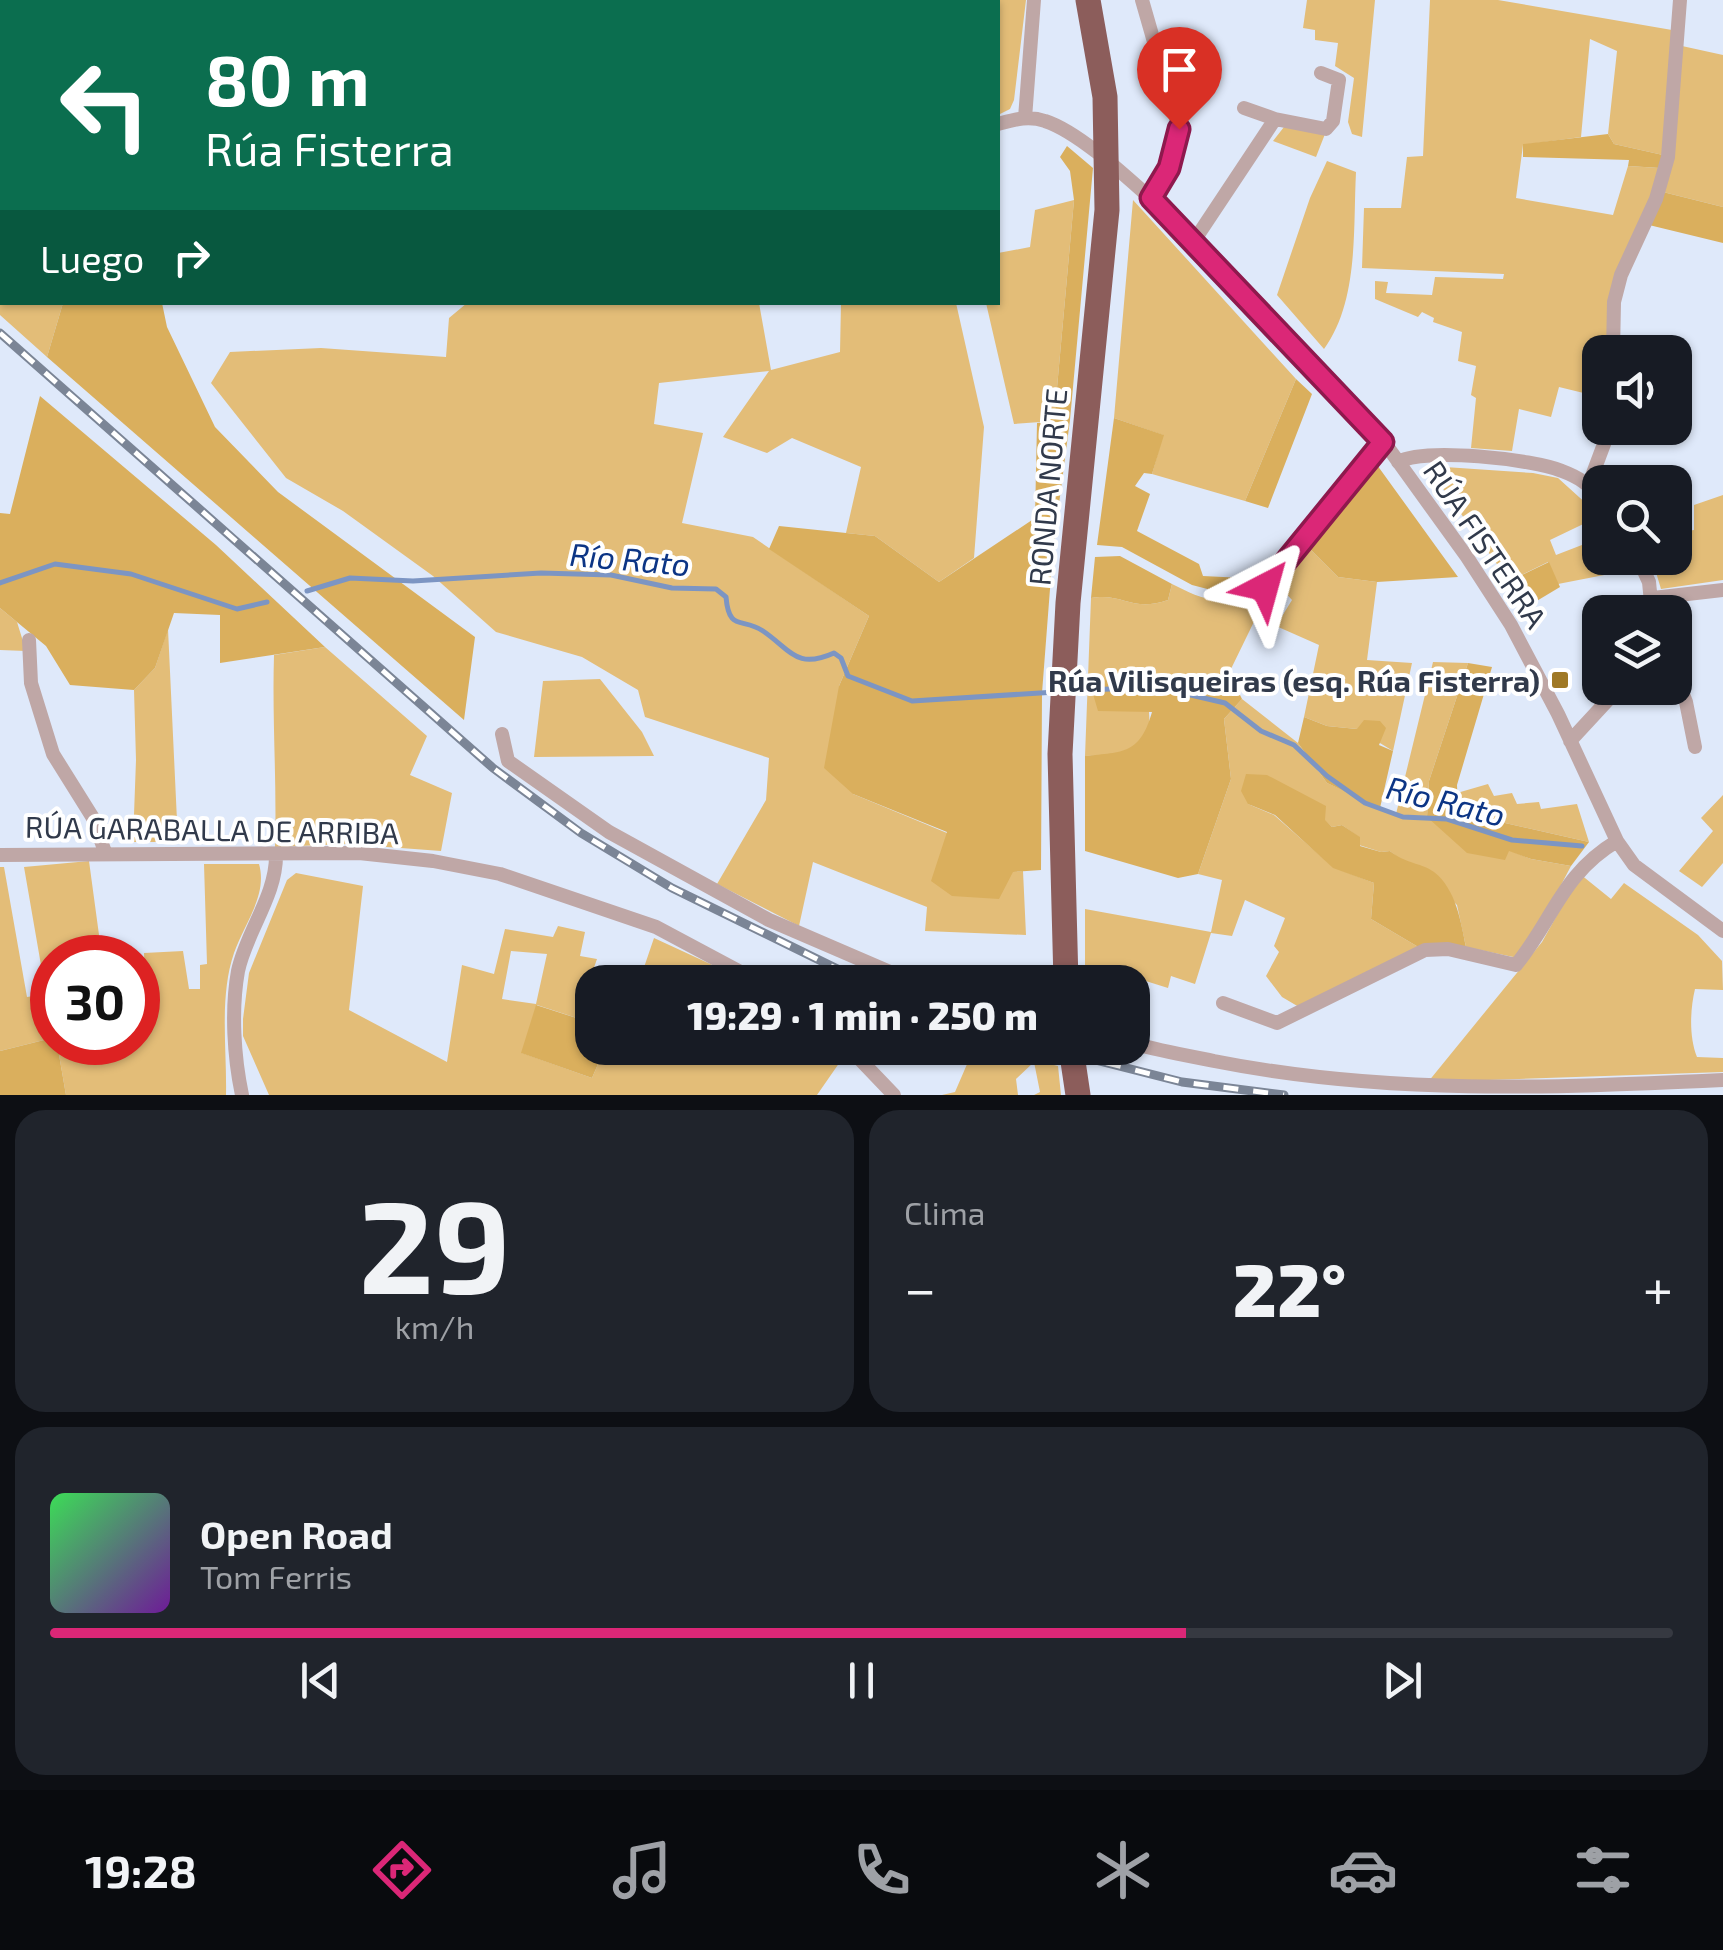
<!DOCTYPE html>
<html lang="es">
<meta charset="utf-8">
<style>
body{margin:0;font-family:"Exo 2",sans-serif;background:#20242c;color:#f1f3f6;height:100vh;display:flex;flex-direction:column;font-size:38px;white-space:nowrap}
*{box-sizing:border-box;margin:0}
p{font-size:32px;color:#9ea1a6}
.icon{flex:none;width:55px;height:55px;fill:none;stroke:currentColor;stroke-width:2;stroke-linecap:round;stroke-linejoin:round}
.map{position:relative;height:1095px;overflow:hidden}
.details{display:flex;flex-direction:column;gap:15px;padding:15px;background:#0d0f14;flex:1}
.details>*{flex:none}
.top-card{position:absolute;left:0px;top:0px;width:1000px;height:305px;box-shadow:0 2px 8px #0004;background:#0b6e4f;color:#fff;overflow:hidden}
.fabs{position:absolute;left:1582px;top:335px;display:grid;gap:20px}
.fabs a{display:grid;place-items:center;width:110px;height:110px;border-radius:20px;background:#171b24;box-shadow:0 2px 8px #0004;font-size:50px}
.speed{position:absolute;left:30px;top:935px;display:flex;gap:20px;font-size:50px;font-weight:700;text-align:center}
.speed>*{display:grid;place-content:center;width:130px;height:130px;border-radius:50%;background:#171b24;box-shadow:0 2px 8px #0004;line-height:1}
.speed .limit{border:15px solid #d22;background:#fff;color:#111}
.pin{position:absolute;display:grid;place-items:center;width:85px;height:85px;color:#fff;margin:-102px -42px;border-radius:50% 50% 50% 0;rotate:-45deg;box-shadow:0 0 10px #0007}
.pin .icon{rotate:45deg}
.me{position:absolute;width:110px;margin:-55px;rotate:39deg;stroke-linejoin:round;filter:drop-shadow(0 0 8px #0008)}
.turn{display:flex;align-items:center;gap:35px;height:210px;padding:0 40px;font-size:45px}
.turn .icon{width:130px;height:130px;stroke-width:2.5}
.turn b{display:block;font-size:70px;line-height:85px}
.then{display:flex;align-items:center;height:95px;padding:0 40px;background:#0003;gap:20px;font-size:38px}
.big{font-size:75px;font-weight:800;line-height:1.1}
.details .tile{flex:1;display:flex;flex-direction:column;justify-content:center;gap:15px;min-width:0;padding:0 35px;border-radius:30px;background:#20242c}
.details .dial{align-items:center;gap:0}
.dial b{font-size:130px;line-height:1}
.song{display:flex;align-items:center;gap:30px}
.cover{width:120px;height:120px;border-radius:15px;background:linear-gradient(135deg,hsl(130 70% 55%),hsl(280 70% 35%))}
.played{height:10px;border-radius:5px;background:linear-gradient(90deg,#db2777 70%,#363941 70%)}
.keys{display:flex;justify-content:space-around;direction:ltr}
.heat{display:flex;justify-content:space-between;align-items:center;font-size:55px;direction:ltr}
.details .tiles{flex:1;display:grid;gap:15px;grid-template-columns:1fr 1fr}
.tile:last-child{grid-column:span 2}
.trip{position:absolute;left:575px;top:965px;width:575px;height:100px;border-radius:30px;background:#171b24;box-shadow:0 2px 8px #0004;font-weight:800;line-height:100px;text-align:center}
.tabs{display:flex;height:160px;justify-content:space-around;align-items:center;background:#090b0e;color:#9ea1a6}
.tabs .icon{width:70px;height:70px}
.tabs .selected{color:#db2777}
.tabs b{font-size:45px;color:#f1f3f6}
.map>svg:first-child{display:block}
.green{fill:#e3bd78;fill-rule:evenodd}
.forest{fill:#daaf5d}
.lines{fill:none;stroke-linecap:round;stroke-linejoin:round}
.stream{stroke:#7c95c3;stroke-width:5}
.street{stroke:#bfa7a6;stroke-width:14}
.highway{stroke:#8c5d5b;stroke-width:25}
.rail-casing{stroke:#7b8596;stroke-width:9}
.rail{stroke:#fff;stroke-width:5;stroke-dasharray:15;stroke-linecap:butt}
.route-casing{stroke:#8e194d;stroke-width:25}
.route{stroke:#db2777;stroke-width:18}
.poi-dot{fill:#9f7825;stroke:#fff;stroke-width:4}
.labels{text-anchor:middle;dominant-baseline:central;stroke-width:8;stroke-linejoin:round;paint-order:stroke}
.street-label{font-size:30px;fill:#313a4b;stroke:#fff}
.poi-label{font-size:30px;font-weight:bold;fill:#313a4b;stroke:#fff;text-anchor:end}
.water-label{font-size:32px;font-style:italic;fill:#0c3585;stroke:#fff}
</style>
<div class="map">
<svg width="1723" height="1095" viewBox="0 0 1723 1095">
<rect width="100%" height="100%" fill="#dfe9fa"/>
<path class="green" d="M743 0H1026L1014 100 1010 109 998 115V2Z
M1307 0H1375L1362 137 1352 134 1348 122 1354 78 1335 66 1338 43 1315 40V30L1303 28Z
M1430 0H1498L1672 30 1663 155 1614 144 1608 134 1617 51 1590 39 1581 137 1523 145 1516 198 1613 215 1628 166 1660 168 1656 187 1622 263 1609 352H1600V397L1559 387 1551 417 1519 409 1512 451 1471 448 1476 398 1471 395 1476 366 1458 361 1462 332 1433 322 1434 318 1422 312 1418 317 1375 299V281L1388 282 1386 293 1432 295 1435 277 1503 279 1504 274 1362 268 1364 208H1401L1407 157 1423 156Z
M1682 46 1723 55V207L1663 192Z
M1284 127 1325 134 1316 157 1273 141Z
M1327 161 1356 172C1353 229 1359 301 1324 349L1277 295 1310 198Z
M1074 200 1054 421 1014 424 986 303 998 302V253L1030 247 1035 210Z
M1133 200 1296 379 1245 501 1152 474 1163 435 1114 418Z
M0 207 2 302 63 303 47 357 0 315Z
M467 303H759L771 370 840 352 841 303H956L984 427 974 558 939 582 875 536 846 533 861 467 792 438 767 453 723 437 769 371 659 383 654 424 703 433 682 523 753 537 869 616 839 686 853 794 947 833 1013 872 1023 871 1026 935 925 931 927 907 813 862 799 926 717 884 766 800 769 758 645 717 638 690 582 657 496 632 433 576 343 511 286 478 211 383 230 352 321 348 446 357 449 318Z
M1430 466 1533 473 1558 478 1600 516 1550 540 1556 555 1600 538V558H1628L1635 569 1558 584 1548 562 1509 581 1429 469Z
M1723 495V580L1661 589 1652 559 1675 558V533L1694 530V505Z
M1306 545 1338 577 1377 582 1367 660 1412 663 1393 751 1357 729 1327 726 1304 717 1319 645 1276 626 1292 600 1280 587Z
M1172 584C1187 591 1202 600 1219 600 1239 601 1245 589 1266 597L1229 673 1139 675C1148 701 1162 738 1126 752 1115 756 1097 755 1085 756L1091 598C1123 592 1132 613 1168 600Z
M0 608 17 622 26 651 0 650Z
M168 629 178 842H133L136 760 134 690 155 668Z
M325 647 427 736 410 775 452 793 441 851 347 844 275 847C277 782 272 720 274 655Z
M1433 662 1468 663 1429 781 1427 817 1531 859 1571 866 1532 940 1518 958 1466 947 1457 905 1416 865 1406 864 1390 851 1381 852 1359 845V837L1342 825 1332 827 1324 820 1248 804 1274 815 1333 867 1374 883 1371 919 1420 948 1299 1007 1282 997 1266 976 1279 952 1274 946 1285 918 1245 900 1232 936 1211 933 1195 984 1171 976 1168 988 1117 972 1114 982H1085V909L1211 932 1222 880 1198 874 1231 779 1224 719 1242 699 1298 743 1327 783 1396 814Z
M600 679 642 732 654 756 534 757 543 681Z
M1488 784 1494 796 1512 793 1517 804 1539 802 1541 809 1577 804 1589 842 1505 823 1458 809 1457 793Z
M1723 795V863L1702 887 1679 871 1713 831 1701 818Z
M89 861 102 957 52 958V1038L0 1051V867H4L27 997 46 994 24 867Z
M204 864H259C268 895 244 924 234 953 219 997 227 1049 226 1095H66L57 1043 138 1042V999L146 1000 144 953 183 951 189 989H200V965L207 964Z
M296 873 363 886 349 1010 447 1062 462 965 494 974 505 929 553 937 558 926 585 932 580 956 597 959 584 996H592V1023L537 1005 522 1053 592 1078 605 1048H828L842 1059 817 1095H269L243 1036V1019L249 973 287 880ZM511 951 547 954 536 1004 502 999Z
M1580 874 1611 899 1624 883 1698 935 1722 961 1723 990 1695 989C1690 1010 1689 1037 1697 1057L1723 1058V1072L1428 1082 1542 942Z
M654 938 732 974 727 982H639Z
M974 1048H987L1058 1066 1061 1095H1034L1040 1092 1034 1062 1016 1079 1018 1095H942L955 1092Z"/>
<path class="forest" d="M1608 134 1614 144 1663 155 1660 168 1628 166 1629 160 1523 157V144Z
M1067 146 1093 168 1070 420 1053 550 1042 693 1041 870 1013 872 999 899 952 896 931 881 947 832 853 794 824 768 839 686 869 616 769 549 779 526 875 536 939 582 1035 518 1037 423 1054 421 1074 200 1070 171 1060 157Z
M1663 192 1723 207V243L1649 225Z
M63 303H162L167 327 215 427 278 492 475 637 464 720 47 357Z
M1296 379 1312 394 1268 508 1245 501Z
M40 396 216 545 325 647 220 663V615L174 613 155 668 134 690 70 685 46 646 0 608V513L10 514Z
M1114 418 1164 435 1152 474 1144 473 1135 486 1150 494 1137 531 1199 564 1203 576 1243 578V585L1219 592 1192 585 1122 547 1097 545Z
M1372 458 1458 577 1377 582 1338 577 1306 545Z
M1120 556 1172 584 1168 600C1132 613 1123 592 1091 598L1095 557Z
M1549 562 1560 587 1525 608 1509 581Z
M1468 663 1492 667 1457 785 1458 808 1505 823 1589 842 1571 866 1531 859 1509 851 1505 860 1467 853 1427 817 1429 781Z
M1229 673 1242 699 1224 719 1231 779 1198 874 1178 878 1085 851V756C1124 752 1140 754 1152 712L1098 711 1088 677 1129 683 1138 675Z
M1304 717 1327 726 1357 729 1364 720 1380 721 1386 728 1379 745 1393 751 1380 808 1327 783 1298 743Z
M1246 774 1267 775 1326 806 1325 820 1332 827 1342 825 1360 837V846L1381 852 1390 851C1406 864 1422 863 1434 872 1456 889 1461 922 1466 947L1420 948 1371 919 1374 883 1333 868 1275 815 1248 804 1241 791Z
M536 1005 592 1023V1048H605L592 1078 521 1053Z
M52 1038V1042L57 1043 66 1095H0V1051Z"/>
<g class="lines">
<path class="stream" d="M0 583 55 564 131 574 237 609 267 602
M307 591 350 578 413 581 541 573 611 575 672 588 716 589 726 597C729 632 742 617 763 631 791 650 796 670 834 653L841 658 848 676 912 701 1056 692
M1072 691 1128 688 1178 692 1225 703 1261 731 1294 745 1327 776 1365 803 1403 817 1447 819 1512 840 1582 846"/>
<path class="street" d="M351 0 369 2
M1142 0 1179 129 1169 168 1151 198
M421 2 423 0
M0 54 2 56
M1244 108 1275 119
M1025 118 1034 0
M998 124C1013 120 1028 115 1045 121 1082 133 1135 185 1166 212L1379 435 1467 557 1511 625 1558 714 1617 841 1634 865 1723 931
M0 154 2 153
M1194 241 1275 119 1326 129 1333 121 1339 80 1321 73
M1613 352 1614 302 1621 275 1656 199 1668 157 1680 0
M1398 462C1424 447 1533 459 1562 471 1578 477 1589 484 1600 498
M1589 484 1610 428
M1638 558 1649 582 1652 612
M1265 587 1383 442
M1653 598 1723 590
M29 640 31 683 53 754 93 818 105 852
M1675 674 1686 702 1695 747
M502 734 508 761 609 832 769 920 913 982
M1570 741 1619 688
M0 855 359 853 433 861 500 874 656 927 759 982
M1223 1003 1277 1023 1425 950 1448 949 1516 965C1554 918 1562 874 1617 841
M1132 1043C1159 1051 1187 1055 1214 1061 1385 1095 1550 1088 1723 1080
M849 1048 894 1095
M242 1095C234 1057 231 1010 238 971 246 932 277 895 276 854"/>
<path class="highway" d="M1066 982 1060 754 1068 603 1107 210 1105 97 1088 0
M1071 1048 1078 1095"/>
<defs>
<path id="rail" d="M0 333 493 768 581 833 672 888 864 982
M1048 1048 1182 1082 1284 1095"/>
</defs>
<use href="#rail" class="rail-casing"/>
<use href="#rail" class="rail"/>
</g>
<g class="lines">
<defs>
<path id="route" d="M1179 129 1169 168 1151 198 1383 442 1265 587"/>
</defs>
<use href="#route" class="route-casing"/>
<use href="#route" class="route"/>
</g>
<rect class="poi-dot" x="1550" y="670" width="20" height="20" rx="5"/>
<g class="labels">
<g class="street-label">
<text transform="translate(1047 487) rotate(-85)">RONDA NORTE</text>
<text transform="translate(1486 544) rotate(56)">RÚA FISTERRA</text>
<text transform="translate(212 829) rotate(1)">RÚA GARABALLA DE ARRIBA</text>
</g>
<g class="poi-label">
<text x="1540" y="680">Rúa Vilisqueiras (esq. Rúa Fisterra)</text>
</g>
<g class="water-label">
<text transform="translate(630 558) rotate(5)">Río Rato</text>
<text transform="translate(1446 800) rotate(14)">Río Rato</text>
</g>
</g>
</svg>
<div class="fabs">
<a><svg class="icon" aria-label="sound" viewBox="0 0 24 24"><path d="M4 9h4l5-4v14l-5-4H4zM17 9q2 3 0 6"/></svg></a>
<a><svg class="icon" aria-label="search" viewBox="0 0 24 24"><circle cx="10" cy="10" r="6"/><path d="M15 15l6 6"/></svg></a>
<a><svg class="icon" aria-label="layers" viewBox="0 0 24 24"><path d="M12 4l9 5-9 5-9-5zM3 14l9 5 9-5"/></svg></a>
</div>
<div class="speed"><div class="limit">30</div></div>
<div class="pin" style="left:1179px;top:129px;background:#d93025"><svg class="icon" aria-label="arrive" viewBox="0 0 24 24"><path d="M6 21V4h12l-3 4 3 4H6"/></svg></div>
<svg class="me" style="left:1265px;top:587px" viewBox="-20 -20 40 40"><path d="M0-17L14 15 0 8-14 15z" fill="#db2777" stroke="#fff" stroke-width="4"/></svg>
<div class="trip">19:29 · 1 min · 250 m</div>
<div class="top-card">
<div class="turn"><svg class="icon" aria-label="left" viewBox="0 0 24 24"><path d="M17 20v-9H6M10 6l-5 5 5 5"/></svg><div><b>80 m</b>Rúa Fisterra</div></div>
<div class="then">Luego<svg class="icon" aria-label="right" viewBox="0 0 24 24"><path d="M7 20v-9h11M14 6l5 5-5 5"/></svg></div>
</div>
</div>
<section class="details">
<div class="tiles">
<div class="tile dial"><b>29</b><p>km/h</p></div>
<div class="tile"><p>Clima</p>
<div class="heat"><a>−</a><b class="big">22°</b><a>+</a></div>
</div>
<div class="tile">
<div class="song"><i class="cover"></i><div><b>Open Road</b><p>Tom Ferris</p></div></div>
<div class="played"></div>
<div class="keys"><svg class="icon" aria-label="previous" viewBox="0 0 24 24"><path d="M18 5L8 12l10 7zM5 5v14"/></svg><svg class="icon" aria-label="pause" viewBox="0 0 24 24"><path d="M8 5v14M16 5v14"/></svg><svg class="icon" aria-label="next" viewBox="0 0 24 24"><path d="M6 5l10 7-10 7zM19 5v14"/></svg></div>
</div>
</div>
</section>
<nav class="tabs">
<b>19:28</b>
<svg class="icon selected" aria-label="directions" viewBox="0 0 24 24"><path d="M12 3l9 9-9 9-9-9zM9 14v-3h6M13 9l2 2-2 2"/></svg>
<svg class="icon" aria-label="music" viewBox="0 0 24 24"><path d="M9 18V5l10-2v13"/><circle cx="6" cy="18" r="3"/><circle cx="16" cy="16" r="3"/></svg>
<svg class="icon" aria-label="phone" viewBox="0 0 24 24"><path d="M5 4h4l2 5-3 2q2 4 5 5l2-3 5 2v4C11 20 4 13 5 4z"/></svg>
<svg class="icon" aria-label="climate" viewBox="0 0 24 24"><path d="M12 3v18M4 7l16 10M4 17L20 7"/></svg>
<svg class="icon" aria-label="car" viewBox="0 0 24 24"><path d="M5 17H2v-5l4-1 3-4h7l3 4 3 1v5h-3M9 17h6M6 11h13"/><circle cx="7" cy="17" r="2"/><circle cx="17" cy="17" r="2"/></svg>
<svg class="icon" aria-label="filters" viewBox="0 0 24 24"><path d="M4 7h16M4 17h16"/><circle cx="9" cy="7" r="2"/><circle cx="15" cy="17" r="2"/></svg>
</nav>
